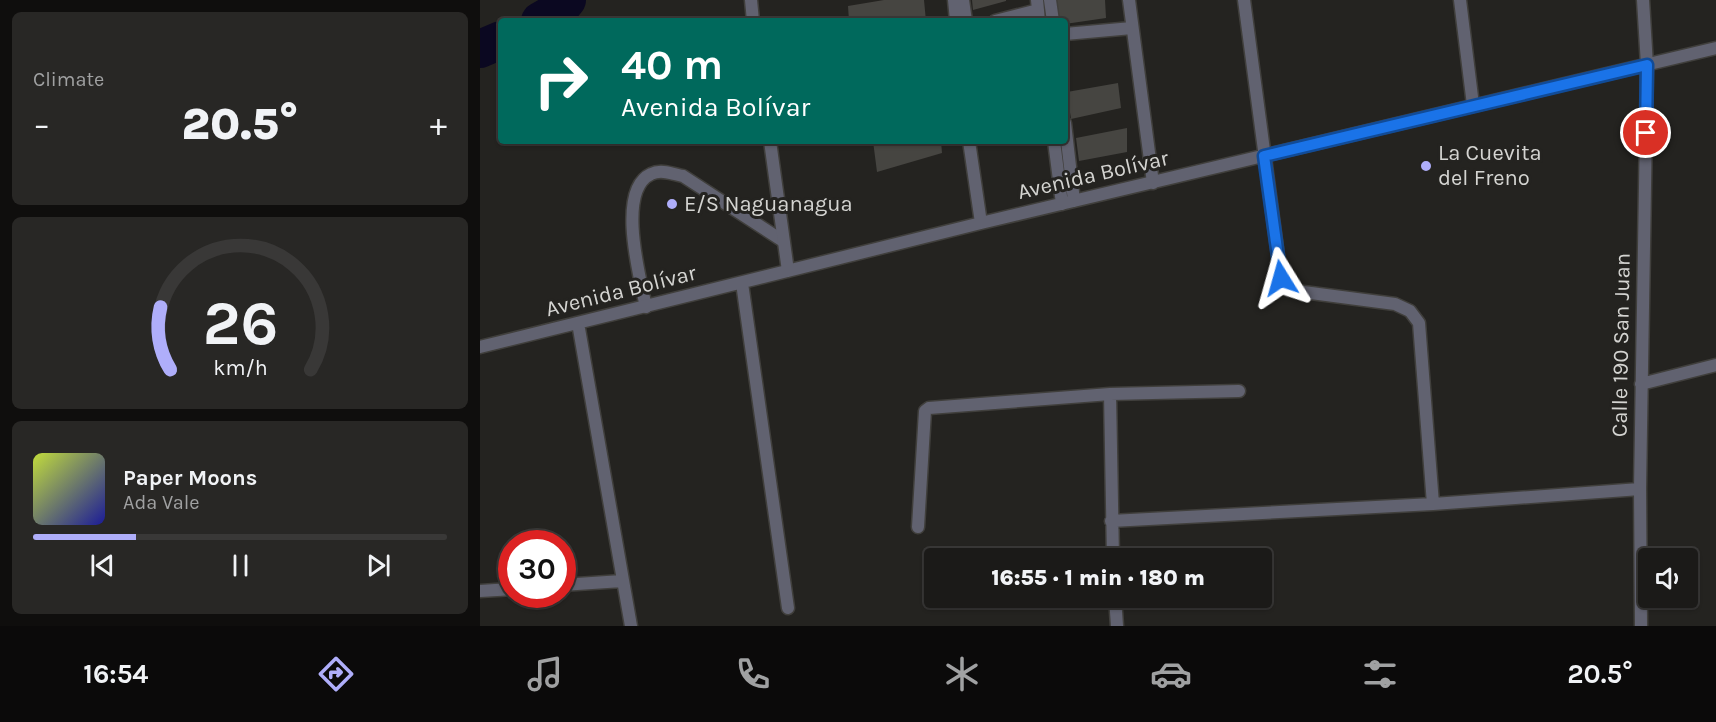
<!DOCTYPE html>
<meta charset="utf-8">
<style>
body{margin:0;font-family:Karla,sans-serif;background:#282725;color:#f1f3f6;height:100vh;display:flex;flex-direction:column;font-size:22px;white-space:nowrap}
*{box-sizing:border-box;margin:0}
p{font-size:20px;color:#a0a1a2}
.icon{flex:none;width:33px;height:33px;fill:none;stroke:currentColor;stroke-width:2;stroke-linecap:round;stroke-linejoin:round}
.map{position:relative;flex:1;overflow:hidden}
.drawer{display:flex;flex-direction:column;gap:12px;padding:12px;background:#0f0e0d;width:480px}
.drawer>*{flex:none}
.hud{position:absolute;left:18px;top:18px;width:570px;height:126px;border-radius:6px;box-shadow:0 2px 4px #0004,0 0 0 2px #393837;background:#00695c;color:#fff;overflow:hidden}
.fabs{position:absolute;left:1158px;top:548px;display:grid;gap:12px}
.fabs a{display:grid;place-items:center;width:60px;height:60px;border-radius:6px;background:#1b1a18;box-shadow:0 2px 4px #0004,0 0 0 2px #393837;font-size:30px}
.speed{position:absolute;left:18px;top:530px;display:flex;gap:12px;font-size:30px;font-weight:700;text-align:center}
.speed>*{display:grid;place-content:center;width:78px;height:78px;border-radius:50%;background:#1b1a18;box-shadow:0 2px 4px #0004,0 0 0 2px #393837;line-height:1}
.speed .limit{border:9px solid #d22;background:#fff;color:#111}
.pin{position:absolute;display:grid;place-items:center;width:51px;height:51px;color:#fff;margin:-26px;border:3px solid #fff;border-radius:50%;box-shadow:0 2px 6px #0007}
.me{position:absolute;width:66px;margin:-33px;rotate:352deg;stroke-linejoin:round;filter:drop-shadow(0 0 4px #0008)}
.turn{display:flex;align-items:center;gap:21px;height:126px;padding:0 24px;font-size:27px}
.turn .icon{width:78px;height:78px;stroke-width:2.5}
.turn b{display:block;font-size:42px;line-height:51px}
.big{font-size:45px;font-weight:800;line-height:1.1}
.drawer .tile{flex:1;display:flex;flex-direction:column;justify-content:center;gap:9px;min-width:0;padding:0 21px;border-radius:9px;background:#282725}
.drawer .dial{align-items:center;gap:0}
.dial svg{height:156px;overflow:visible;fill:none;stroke:#393837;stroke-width:7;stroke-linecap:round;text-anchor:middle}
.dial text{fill:#f1f3f6;stroke:none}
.song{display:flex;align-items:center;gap:18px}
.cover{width:72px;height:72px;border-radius:9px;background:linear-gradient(135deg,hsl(70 70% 55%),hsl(240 70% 35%))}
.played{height:6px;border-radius:3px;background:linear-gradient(90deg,#afaefa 25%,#393837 25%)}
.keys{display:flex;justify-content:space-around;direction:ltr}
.heat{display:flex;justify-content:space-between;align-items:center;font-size:33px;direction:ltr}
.trip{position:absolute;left:444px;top:548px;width:348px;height:60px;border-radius:6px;background:#1b1a18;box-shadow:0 2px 4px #0004,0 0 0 2px #393837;font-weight:800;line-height:60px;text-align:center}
.tab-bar{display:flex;height:96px;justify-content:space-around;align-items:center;background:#0b0a0a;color:#a0a1a2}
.tab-bar .icon{width:42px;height:42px}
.tab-bar .selected{color:#afaefa}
.tab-bar b{font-size:27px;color:#f1f3f6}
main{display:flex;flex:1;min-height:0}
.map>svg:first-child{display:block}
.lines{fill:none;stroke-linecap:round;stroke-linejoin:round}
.river{stroke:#0b0821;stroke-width:38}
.building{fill:#464541}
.lane-casing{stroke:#403f3c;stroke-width:15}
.street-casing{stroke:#403f3c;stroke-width:15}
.lane{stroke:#616270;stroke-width:12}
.street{stroke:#616270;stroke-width:12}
.route-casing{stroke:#114b97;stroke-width:15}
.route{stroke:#1a73e8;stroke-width:10}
.poi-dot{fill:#afaefa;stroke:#242320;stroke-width:2}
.labels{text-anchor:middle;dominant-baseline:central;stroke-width:6;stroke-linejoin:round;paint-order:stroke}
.poi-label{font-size:22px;fill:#d4d4d1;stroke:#242320;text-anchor:start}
.street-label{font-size:22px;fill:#d4d4d1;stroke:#242320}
</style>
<main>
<section class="drawer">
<div class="tile"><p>Climate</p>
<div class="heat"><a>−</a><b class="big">20.5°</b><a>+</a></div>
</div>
<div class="tile dial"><svg viewBox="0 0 100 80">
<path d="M14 69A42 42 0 1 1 86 69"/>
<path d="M14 69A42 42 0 0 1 9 37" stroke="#afaefa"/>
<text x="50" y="56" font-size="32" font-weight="700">26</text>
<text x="50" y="72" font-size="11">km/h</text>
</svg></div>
<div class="tile">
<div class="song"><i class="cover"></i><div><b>Paper Moons</b><p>Ada Vale</p></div></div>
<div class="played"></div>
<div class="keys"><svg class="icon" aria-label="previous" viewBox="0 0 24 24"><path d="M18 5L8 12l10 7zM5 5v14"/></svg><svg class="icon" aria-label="pause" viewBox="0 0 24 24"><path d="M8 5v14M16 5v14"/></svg><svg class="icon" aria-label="next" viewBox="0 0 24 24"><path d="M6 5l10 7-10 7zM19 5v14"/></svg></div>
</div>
</section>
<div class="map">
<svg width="1236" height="626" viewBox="0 0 1236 626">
<rect width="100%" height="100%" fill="#242320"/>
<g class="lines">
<path class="river" d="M60 21 79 10 87 0
M0 49 21 40"/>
</g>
<path class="building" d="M404 0H444L446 21H369L368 6Z
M492 0H526V1L493 10Z
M572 0H625L626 18 585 24V21H574Z
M638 83 641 108 591 119 587 92Z
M647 128V152L599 161 596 138Z
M393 141H461L462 153 397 172Z"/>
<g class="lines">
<defs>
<path id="lane" d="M166 307C160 278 136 190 171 174 181 169 193 174 203 176L303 241"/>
<path id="street" d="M271 0 273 21
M474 0 476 21
M483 0 486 21
M557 0 559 21
M570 0 573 21
M649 0 673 183
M764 0 801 278 808 290 915 304 930 311 939 323 953 504
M980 0 993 105
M515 21 558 10
M585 34 652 28
M585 123 594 201
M290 141 308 271
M489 141 501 223
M574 141 582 204
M262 283 308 608
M98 323 151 626
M0 347 501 223 1236 48
M1161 384 1236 365
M630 394 633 558
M631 521 953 504 1160 489
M438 527 445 411 449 408 630 394 759 391
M82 585 142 581
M0 591 32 589
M635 597 637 626
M1161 626 1160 489 1167 65 1163 0"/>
</defs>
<use href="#lane" class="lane-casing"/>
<use href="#street" class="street-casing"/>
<use href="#lane" class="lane"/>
<use href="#street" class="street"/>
</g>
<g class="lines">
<defs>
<path id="route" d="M801 278 784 156 1167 65 1166 133"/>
</defs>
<use href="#route" class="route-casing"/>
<use href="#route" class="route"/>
</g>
<g class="poi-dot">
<circle cx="946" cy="166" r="6"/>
<circle cx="192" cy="204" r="6"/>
</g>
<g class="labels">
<g class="poi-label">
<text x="958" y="153">La Cuevita<tspan x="958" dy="25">del Freno</tspan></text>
<text x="204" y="204">E/S Naguanagua</text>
</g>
<g class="street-label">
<text transform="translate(613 175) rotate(-13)">Avenida Bolívar</text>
<text transform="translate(141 291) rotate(-14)">Avenida Bolívar</text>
<text transform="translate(1141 345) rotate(-89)">Calle 190 San Juan</text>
</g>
</g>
</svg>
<div class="fabs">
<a><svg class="icon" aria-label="sound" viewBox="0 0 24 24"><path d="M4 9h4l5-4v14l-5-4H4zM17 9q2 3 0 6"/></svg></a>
</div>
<div class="speed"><div class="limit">30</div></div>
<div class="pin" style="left:1166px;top:133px;background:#d93025"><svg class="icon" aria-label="arrive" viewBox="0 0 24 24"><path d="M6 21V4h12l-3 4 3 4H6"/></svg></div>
<svg class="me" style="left:801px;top:278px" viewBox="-20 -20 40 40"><path d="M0-17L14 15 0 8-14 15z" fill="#1a73e8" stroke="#fff" stroke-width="4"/></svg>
<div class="trip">16:55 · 1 min · 180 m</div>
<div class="hud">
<div class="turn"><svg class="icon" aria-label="right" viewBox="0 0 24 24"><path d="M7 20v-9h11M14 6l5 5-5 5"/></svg><div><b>40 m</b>Avenida Bolívar</div></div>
</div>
</div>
</main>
<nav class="tab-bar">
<b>16:54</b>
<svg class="icon selected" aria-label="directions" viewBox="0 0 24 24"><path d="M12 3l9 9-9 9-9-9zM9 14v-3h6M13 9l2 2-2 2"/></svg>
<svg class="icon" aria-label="music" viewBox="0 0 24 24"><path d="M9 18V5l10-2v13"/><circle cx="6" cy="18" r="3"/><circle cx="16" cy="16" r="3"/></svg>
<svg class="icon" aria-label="phone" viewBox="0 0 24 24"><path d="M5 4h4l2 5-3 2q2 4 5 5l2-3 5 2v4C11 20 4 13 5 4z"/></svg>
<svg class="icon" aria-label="climate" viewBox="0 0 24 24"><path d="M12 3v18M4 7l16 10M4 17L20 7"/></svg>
<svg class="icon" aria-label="car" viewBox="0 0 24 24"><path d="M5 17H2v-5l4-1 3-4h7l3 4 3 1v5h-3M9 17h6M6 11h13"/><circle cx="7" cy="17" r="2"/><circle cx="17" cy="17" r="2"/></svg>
<svg class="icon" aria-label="filters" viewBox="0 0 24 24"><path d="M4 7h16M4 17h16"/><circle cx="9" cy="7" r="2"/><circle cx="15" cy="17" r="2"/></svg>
<b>20.5°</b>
</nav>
